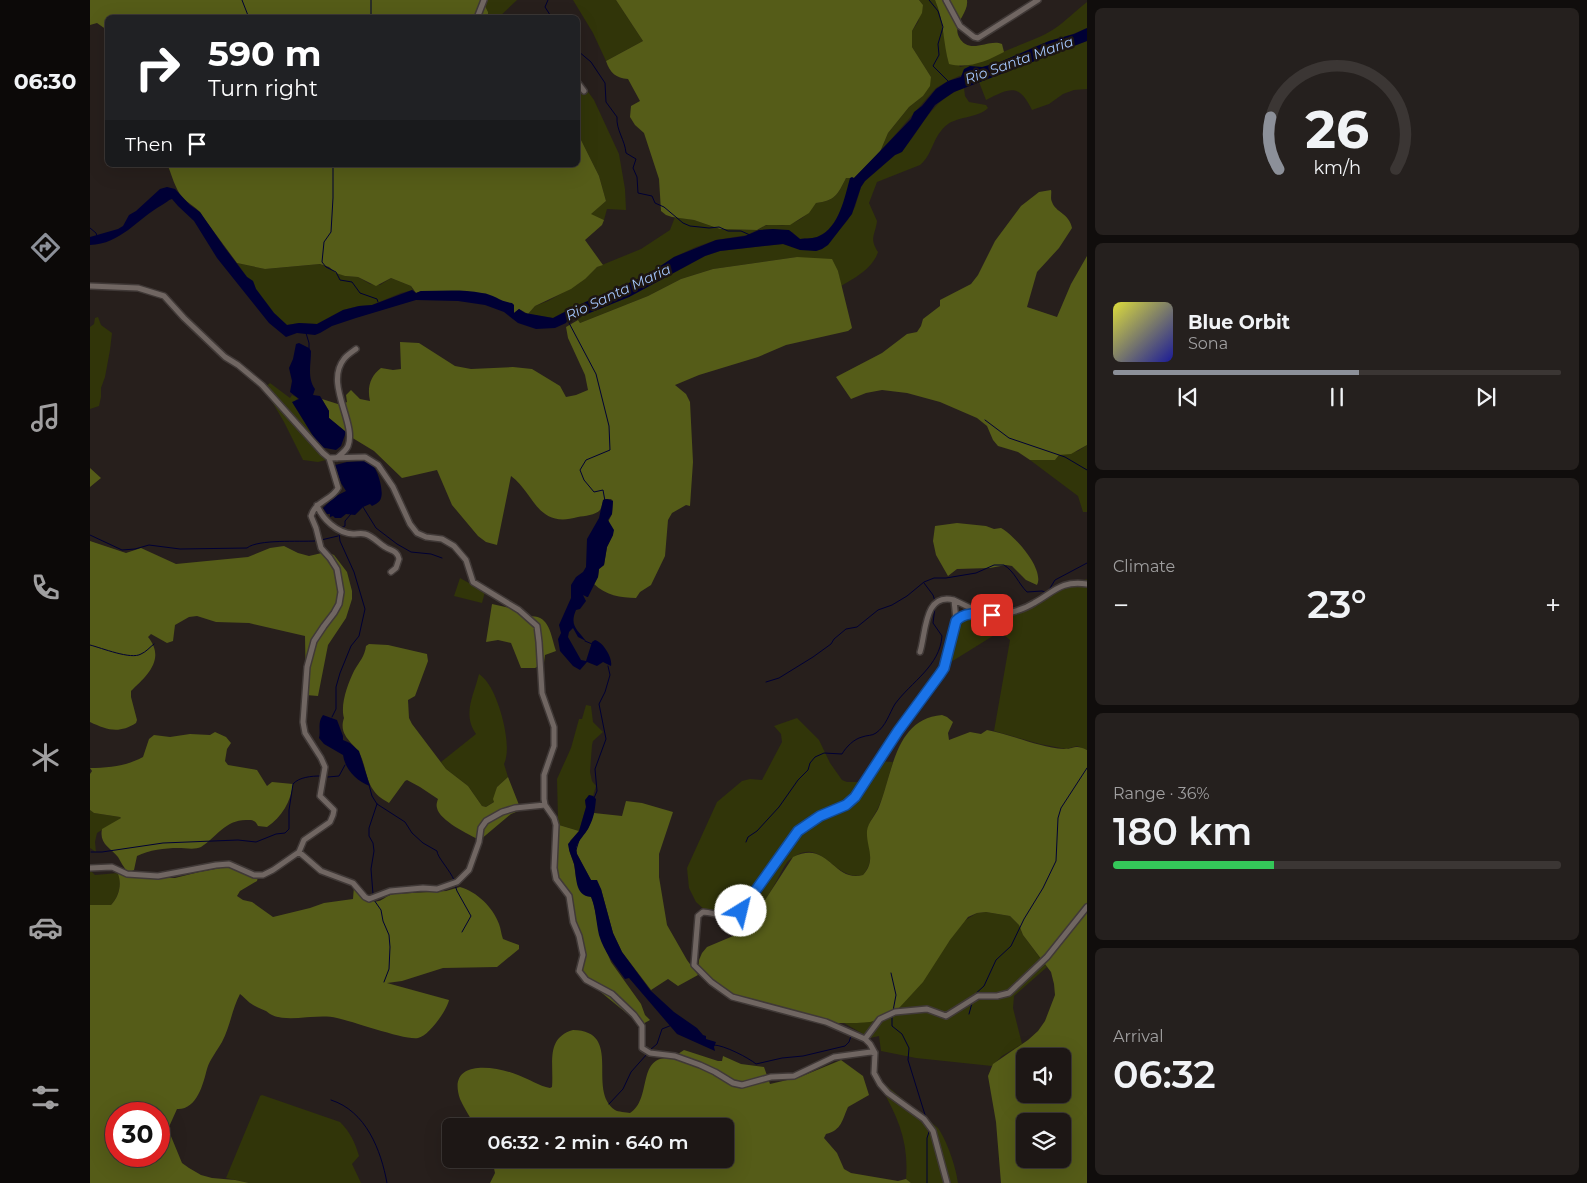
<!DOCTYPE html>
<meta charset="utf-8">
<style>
body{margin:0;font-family:Montserrat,sans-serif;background:#25201e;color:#f1f3f6;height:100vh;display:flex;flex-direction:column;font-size:19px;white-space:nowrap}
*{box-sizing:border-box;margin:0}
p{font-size:16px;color:#a09fa0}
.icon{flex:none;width:28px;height:28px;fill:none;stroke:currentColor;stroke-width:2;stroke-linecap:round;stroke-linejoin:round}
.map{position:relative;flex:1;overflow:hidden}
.drawer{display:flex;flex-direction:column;gap:8px;padding:8px;background:#100d0c;width:500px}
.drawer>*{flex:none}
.guide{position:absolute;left:15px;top:15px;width:475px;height:152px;border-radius:8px;box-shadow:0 5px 20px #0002,0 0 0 1px #3b3634;background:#202124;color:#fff;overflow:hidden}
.buttons{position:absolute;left:926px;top:1048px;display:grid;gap:10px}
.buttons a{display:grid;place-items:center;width:55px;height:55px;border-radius:8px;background:#1d1715;box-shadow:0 5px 20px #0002,0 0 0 1px #3b3634;font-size:25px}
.speed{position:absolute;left:15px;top:1102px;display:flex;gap:10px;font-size:25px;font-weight:700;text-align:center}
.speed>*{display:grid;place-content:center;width:65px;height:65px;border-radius:50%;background:#1d1715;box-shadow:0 5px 20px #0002,0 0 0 1px #3b3634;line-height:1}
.speed .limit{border:8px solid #d22;background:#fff;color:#111}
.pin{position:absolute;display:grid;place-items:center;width:42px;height:42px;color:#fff;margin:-21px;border-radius:10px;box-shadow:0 2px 8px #0006}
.me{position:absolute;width:55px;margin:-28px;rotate:36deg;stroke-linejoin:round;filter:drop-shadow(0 0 4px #0008)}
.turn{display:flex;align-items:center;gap:18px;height:105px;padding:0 20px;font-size:22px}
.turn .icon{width:65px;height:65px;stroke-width:2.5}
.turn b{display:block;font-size:35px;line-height:42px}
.then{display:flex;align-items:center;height:48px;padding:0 20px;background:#0003;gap:10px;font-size:19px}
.big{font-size:38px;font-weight:600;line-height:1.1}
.drawer .widget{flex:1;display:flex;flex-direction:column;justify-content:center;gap:8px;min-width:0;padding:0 18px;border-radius:8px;background:#25201e}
.drawer .dial{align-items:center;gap:0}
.dial svg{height:130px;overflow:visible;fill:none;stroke:#3b3634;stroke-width:7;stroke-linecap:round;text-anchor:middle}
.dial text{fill:#f1f3f6;stroke:none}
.song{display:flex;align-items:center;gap:15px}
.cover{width:60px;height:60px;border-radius:8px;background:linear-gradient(135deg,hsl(60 70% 55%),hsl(240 70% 35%))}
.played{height:5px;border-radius:2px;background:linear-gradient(90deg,#8c9099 55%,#3b3634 55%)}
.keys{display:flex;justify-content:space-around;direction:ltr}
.heat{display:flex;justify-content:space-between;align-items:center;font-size:28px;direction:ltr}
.charge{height:8px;border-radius:4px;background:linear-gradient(90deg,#34c759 36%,#3b3634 0)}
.trip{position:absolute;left:352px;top:1118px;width:292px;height:50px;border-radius:8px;background:#1d1715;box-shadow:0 5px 20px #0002,0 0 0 1px #3b3634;font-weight:600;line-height:50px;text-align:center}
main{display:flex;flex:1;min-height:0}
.tab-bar{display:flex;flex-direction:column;width:90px;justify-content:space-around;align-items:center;background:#0c0908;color:#a09fa0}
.tab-bar .icon{width:35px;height:35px}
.tab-bar .selected{color:#8c9099}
.tab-bar b{font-size:22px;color:#f1f3f6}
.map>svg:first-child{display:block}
.green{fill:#313509}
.forest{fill:#555c18;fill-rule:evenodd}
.water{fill:#000035}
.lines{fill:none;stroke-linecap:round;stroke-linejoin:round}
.stream{stroke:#000035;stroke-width:1}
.minor-casing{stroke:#403937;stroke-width:8}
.minor{stroke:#706662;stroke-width:5}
.route-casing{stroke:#114b97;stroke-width:12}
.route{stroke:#1a73e8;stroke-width:9}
.labels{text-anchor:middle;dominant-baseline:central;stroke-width:5;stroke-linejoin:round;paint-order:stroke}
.water-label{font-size:14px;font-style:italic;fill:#a4c6fc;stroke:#1d1613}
</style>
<main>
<nav class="tab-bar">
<b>06:30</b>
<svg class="icon selected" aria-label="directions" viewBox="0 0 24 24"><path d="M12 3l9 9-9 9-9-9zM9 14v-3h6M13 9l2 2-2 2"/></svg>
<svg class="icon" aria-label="music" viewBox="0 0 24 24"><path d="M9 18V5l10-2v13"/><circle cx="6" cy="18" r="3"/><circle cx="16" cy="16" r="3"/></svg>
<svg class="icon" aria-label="phone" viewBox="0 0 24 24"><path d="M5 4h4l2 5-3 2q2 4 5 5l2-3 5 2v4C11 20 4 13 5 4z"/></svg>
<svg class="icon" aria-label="climate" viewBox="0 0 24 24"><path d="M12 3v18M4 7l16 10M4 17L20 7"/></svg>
<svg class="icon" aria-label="car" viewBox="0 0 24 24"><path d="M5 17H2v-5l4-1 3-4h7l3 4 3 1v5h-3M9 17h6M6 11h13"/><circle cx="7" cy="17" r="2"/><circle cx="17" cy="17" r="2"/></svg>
<svg class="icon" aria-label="filters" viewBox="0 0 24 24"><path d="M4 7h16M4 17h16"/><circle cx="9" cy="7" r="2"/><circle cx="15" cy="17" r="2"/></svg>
</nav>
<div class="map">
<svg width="997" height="1183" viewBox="0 0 997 1183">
<rect width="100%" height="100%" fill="#271f1c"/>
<path class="green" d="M392 0H427L408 18 398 17V12Z
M483 0H526L553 41 516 61 503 33Z
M829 0H845L849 8 853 33 870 67C890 63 907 54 925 47 939 41 952 37 964 29 976 21 985 11 997 2V28C985 34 973 37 960 41 943 46 927 56 910 62 888 69 865 76 846 88L790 152 798 133 819 107 833 96 841 77 822 47V31L828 22 833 5Z
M997 41V89L984 90 973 94 959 104 942 110C929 83 920 88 896 100L889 82Z
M488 78 504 100 529 154 535 189 536 210 517 209 514 220 500 214 516 201 509 176 488 134Z
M874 88 875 96 879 102 896 105 898 108C888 118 870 116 858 124 842 136 843 155 830 165L787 182 779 203 787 221C785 236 779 238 788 252 783 268 765 278 751 286L748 271 707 257 623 269 591 279 558 296 490 323 487 318 539 297 615 256 630 251 693 244 726 251 732 249 757 221 765 207 771 187 775 181 805 155 810 153C834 127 839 101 874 88Z
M762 177C757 195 748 227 730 236 724 239 716 238 710 239L702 232 683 229 669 230C676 222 685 226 695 225 709 223 718 214 726 203 745 201 748 194 756 178Z
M585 217 604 220 630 229 667 230 657 235 626 240 606 247 584 257 557 275 482 308 463 318 438 314 445 306 458 301 488 284 507 267 551 249 580 230Z
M147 263 175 269 230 264 255 276 268 277 280 284 290 285 301 278 321 286 323 290 311 293 282 305 269 306 253 310 227 324 209 323 197 325 184 313 166 289 163 281 157 277Z
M8 317 11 325 22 333 20 350 15 377 11 388V397L9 406 0 409V327L4 324 5 318Z
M180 383 200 398 202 395 208 398 203 403 228 445 240 459 228 462 213 460 194 422 174 388Z
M997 445V512H993L988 496 940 460H965L969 455 988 451Z
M370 578 395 592 392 603 364 596Z
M997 579V750L987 746 976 749 950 744 904 731 920 640 913 634H906L861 662C863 651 868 620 878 614L912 617 944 607 965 590Z
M389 674C392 676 395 679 397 682 409 697 423 746 414 764L418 777 407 787 405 801 396 807 392 806 378 786 356 769 351 762 386 734C372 714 384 695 389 674Z
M496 705 501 706 503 722 513 732 503 741 502 745 500 772 502 781 506 786 503 796 499 795 495 802 496 807 489 831 469 825 466 820 468 818 467 779 481 748 489 719H492Z
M707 718 729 740 740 763 752 780 757 782H768L778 769 788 761 803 762C798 777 795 794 788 808 785 815 779 821 778 829 776 846 787 859 773 875 746 882 733 840 707 855 704 857 700 859 698 861 693 867 690 875 686 882 680 893 673 904 666 915L663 913 649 919H633L617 912 606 902 599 888 597 868 627 802 652 781 660 779 672 780 692 742 691 734 684 726Z
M0 810 4 813 30 817 31 818 7 833 5 842 6 852 0 848Z
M0 870 5 875 28 873C32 883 29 897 21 905H0Z
M896 912 920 916 929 925 933 935 957 967 924 996 923 1008 932 1044 912 1056 902 1066 826 1058 791 1051 789 1036 780 1038 754 1023H767L790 1019 810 1007 874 921 887 913Z
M797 1086 848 1128C857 1141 866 1167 868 1183H821L816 1179C819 1144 809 1118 791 1088Z
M172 1095 250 1122C260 1132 265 1142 269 1156L262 1164 271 1183H159L136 1178 170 1096Z"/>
<path class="forest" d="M0 0H392L398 12V17L18 18 17 30 7 23 0 25Z
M526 0H829L833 5 832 13 822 31V47L841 77 840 86 833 96 819 107 798 133 790 152 764 178H756C748 194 745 201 726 203L719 213 700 225H676L667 230 630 229 604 220 582 217 576 215 571 211 569 179 554 133 545 125 540 117 541 106 550 101 538 79C526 78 520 73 516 61L553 41Z
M845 0H877C879 14 862 23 869 37 879 56 899 38 912 44L914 52C897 61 879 69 859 64 853 43 854 20 845 0Z
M488 134 509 176 516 201 501 214 514 220 512 225 495 240 513 265 507 267 495 279 481 289 445 306 438 314 429 309 424 313V305C420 303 417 304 413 302 388 289 359 292 331 291L326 293 321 286 301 278 286 286 268 277 255 276 246 273 239 267 230 264 175 269 147 263 113 217C109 208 98 204 92 197 85 188 82 176 78 166L488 165Z
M961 190C962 193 960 198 962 202 966 213 979 213 982 228L969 248 947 272 937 307 967 317 981 284 997 256V445L981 454 969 455 965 460H940L928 452 908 446 903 440 897 426 887 418 850 402 817 393 792 390 776 393 761 399 746 377 792 353 817 334 827 332 831 326 833 319 850 306V300L881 284 888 275 905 241 931 206 949 192Z
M707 257 742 259 748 271 762 328 758 331 696 345 668 357 609 375 585 385 596 394 600 402 603 462 600 506 596 505 582 513 578 520 575 556 561 585 550 592 546 598C531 598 515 595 504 584L508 577 509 569 514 565 517 547 523 535 518 522 522 514 523 501 521 499H514C512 503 512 507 510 510 506 515 494 516 488 517 447 529 445 494 421 476L407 545 396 542 388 536 362 505 347 470 312 478 284 451 256 434V432L239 418V411L232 399 251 405 257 402 256 395 261 390 270 399 280 401C277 388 280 376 291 368L303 370 311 369 310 342 329 343 365 366 381 369 423 367 442 369 470 386 476 397 486 395 498 390 495 375 478 338 476 327 488 320 490 323 558 296 591 279 623 269Z
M0 468 11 478 0 487Z
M867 523 896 526 904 529 911 528C924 535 955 569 947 585L936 580 922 566 916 565 900 568 867 569 858 576 846 555 843 541 845 526Z
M0 541 36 553 51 548 86 564 158 557 180 548 194 546 208 553 219 556 236 552 244 555 257 572 262 591V599L256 618 238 645 228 696 216 695 215 636 159 623 126 622 107 616 99 617 85 625 83 641 77 643 61 634 58 637C76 659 57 676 41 691V697L47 720 46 723C29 734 17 730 0 722Z
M402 604 424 609 435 617C459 612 460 632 466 651L455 655 454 663 445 668H431L421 643 408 640 396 642Z
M279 644 298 645 337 654 338 661 325 696 318 700 319 718 322 724 356 769 378 786 392 806 396 807 404 802 403 799 407 787 418 777 431 810 421 814 390 840C379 835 349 820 347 808 346 805 347 802 348 799L330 787 317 780 315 781 299 803C294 800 287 796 284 791 277 782 276 770 272 759 268 744 247 738 254 718 250 705 258 683 264 671 269 662 275 656 276 646Z
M852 715 857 717 863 722 858 733 859 740 880 732 891 734 897 730C923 735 948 747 974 749 985 749 985 744 997 750V1183H911L906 1122 898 1076 903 1064 938 1040 948 1031 955 1021 965 995 964 984 961 972 933 935 929 925 920 916 896 912 887 913 878 917 860 940 833 982 810 1007 803 1013 790 1019 780 1022 767 1023H747L639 997 608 971 609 960 612 953 617 947 655 931 703 857C739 839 743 883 773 875 787 860 776 847 777 831 778 822 786 815 789 807 803 772 805 719 852 715ZM935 1056H972V1094H935ZM935 1121H972V1159H935Z
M125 732 136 737 141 743 137 749 135 761 138 765 167 770 177 786 182 782 203 784C201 801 192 817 177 827L168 826C165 820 163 820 156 820 135 820 127 837 111 847 105 850 95 848 88 848 75 848 59 850 47 856L44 870 39 872 70 878H85L109 872 136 867 169 873 167 881 150 891 147 896 153 900 162 902 183 917 220 908 234 903 263 899 264 886C270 891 280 904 289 901 295 899 295 896 304 894L356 891 370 887C387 892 403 907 409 924 411 929 411 934 413 939L429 945V949L407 967 353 968 312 981 297 983 359 1000C357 1010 339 1036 328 1038 317 1041 262 1021 247 1018 227 1013 199 1023 182 1015 179 1014 178 1012 176 1011 172 1009 168 1008 165 1006 160 1004 155 998 150 994 142 1009 140 1027 132 1042 127 1051 120 1059 117 1069 113 1084 107 1110 87 1109L78 1129 92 1163 99 1168 111 1175 122 1178 145 1180 159 1183H0V905H21C29 897 32 884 28 874L38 872C33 867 31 862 28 857 20 847 9 844 12 829L31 818 30 817 4 813 0 810V774L2 771 0 768C19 768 36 766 53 757L59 739 64 735 80 737 100 734 120 735ZM26 1114H69V1156H26Z
M536 801 552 803 583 812 569 854V877L577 925 597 960 608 975 588 986 578 979 561 990 532 952 523 933 511 889 501 880 487 854 486 848 488 841 498 829 504 813 532 816Z
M469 825 489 831 480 841 479 850 484 864 486 878 501 896 504 905 510 936 521 962 551 1004 555 1015 560 1020 551 1025 496 980 491 972 493 962 480 897 468 877 466 851Z
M483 1030C534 1031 496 1090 525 1110 528 1112 536 1112 540 1113 564 1098 544 1050 587 1059L588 1054 594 1050 628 1061H632L633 1056 651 1064 674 1067 680 1084 710 1077 751 1060 773 1076 779 1095 758 1107C752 1120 752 1130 736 1134L734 1138 747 1153 754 1169 761 1173 808 1181 816 1179 821 1183H400L405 1173 402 1159H636V1126H385C380 1117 374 1108 370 1099 356 1058 406 1066 428 1075 439 1079 449 1086 460 1088L462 1087C464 1064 455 1038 483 1030Z"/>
<path class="water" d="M997 28V41L864 92 845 105 812 152 805 155 775 181 771 187 762 214 738 245 732 249 726 251 710 250 693 244 630 251 615 256 539 297 487 318H484L483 315H480L476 323 465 328 446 329 428 323 414 312 395 305 368 301 326 300 266 318 242 326 230 333 225 335 207 333 196 337 179 323 127 258 104 221 88 206 82 199C78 200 76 203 72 205 47 219 31 244 0 245V237L28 229 33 226 39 215 46 211 70 189 77 187 85 189 100 205 110 212 135 248 157 277 163 281 166 289 184 313 197 325 209 323 227 324 253 310 269 306 282 305 322 290 326 293 331 291C352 291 372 289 392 293 403 294 411 302 422 303L424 305V313L429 309 435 313 463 318 482 308 557 275 584 257 626 240 655 236 669 230 683 229 699 230 710 239C716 238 724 239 729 236 749 228 755 196 760 178L762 177 764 178 821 119 824 112 832 106 846 89 858 81 871 77 874 69 880 66 892 67 910 62 959 41 984 34Z
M209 343 219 348 221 351C221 364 217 378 225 389L223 395 230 396 239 411V418L256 432 251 446 246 450 230 447 202 402 209 399 200 392 202 381 199 368 203 359 206 344Z
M257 462C263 462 272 460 278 462 287 464 294 490 291 498 290 502 286 504 282 506L280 504 273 507 265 515 256 514 251 518H245L243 516 240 517V514H237L233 508 244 497 256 491 251 483 245 465Z
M517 499 523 501 522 514 518 520 524 530 523 535 517 547 514 565 509 569 508 577 498 597H497L493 595 496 601 490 609 486 610C479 626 488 630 496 641L488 637 483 628 479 632 478 637 491 660 496 661 502 642 505 640C513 642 523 658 521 666L513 662 507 666 497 662 490 670 483 666 470 651 468 639 471 633 469 625 481 598V585L486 577 493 572 496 567 497 539 509 518 513 500Z
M233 715 247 720 253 736V740L260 743 269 751 280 786C266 781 255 769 253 755L234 744 229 738C231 730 227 723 233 715Z
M499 795 503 796 506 799C505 809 504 818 499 827 495 835 489 839 486 848L487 854 501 880H507L511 889 523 933 532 952 560 990 584 1012 607 1028 613 1035 616 1036V1039L626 1042 624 1047 625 1051 587 1034 539 978 535 979C525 965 514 952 509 935 506 922 506 909 501 897 484 896 487 876 484 864 482 857 479 852 478 844L489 831 496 807 495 800Z"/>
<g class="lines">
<path class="stream" d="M152 0 159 18
M458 0 455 7 462 18
M839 0 848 11 853 27 848 44 849 55 843 66 858 81
M281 18V0
M419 18 427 15 440 18
M488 51 501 62 515 83 516 102 527 117C526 130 535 140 536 153L546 159 543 168 547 177 548 193 562 196 565 203 574 207 593 223 600 226 619 228 629 227 638 231H651L660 235
M243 165V198L241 232 234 242 232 262 236 267 246 272 250 280 262 282 270 293 287 299 288 302
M0 228 6 233 7 236
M478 321 506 374 519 426 520 450 496 460 490 470 494 480 504 492 513 490 515 501
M216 333 219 343V349
M895 420 919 438 975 457 997 470
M273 507 286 528 307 544 321 552 341 554 352 558
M251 528 255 526V521L261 514
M0 535 32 550 45 549 59 545 90 549 157 548C168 539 209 542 225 541
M231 540 248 536
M834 583 843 595 845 601
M495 641 502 644
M0 645C12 648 41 660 51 654 56 652 60 647 64 644
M676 682 689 678 723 657 741 644 744 639 756 629 767 627 788 610 802 605 817 596 834 582 844 578H856L886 573 904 565H914C925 572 928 583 937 592L952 591 957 593 965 580 997 563
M242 717 246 709V687L250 673 261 646 269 636 275 609 264 572 250 541 249 533
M238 777 249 776 255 765
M279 785 282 796 287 804 315 822 322 833 333 843 347 851C347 857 360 870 364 880
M504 798 507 791 505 769 516 739 509 704 515 692 520 675 518 666
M656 842 658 837 667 831 689 807 708 780 718 770 720 763 725 757 734 753 752 754C756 747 764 739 772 737 777 735 782 736 786 733 796 726 799 714 805 704 821 682 850 666 852 636L843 623 845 607
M486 850 490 837
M1 852H12L73 843 148 840 166 842 186 834 195 833 199 829V810L203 784C209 777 222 776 230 776
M365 885 367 891 381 916 372 932
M283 894 281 869 284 851 283 843 279 836V828L287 804
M284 900 291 910 293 921 299 935 300 947 299 969 294 982
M801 973 806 995 803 1011
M883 996 894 986 906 960 921 946 934 919 953 888 966 861 968 818 971 808 997 768
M879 1014 882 1003
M802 1016V1026L812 1034 819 1048 818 1060 836 1118
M624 1045C634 1045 659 1058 666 1064L692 1058 713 1056 755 1046 759 1042 761 1036
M560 1050 567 1044 572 1029 582 1025
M241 1100C276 1111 291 1150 297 1183
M519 1104 533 1089 541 1072 557 1054
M836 1126 839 1132 837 1138V1183"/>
<defs>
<path id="minor" d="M856 0 870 26 884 37 888 38 948 0
M387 18 394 0
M488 83 494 91
M0 286 48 288 74 296 94 318 135 357 148 365 172 385 233 453 239 458 248 488C242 500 226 500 221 516L226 528 231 548 240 558 247 569 251 592 249 604 244 613 234 626 224 641 217 667 213 722 215 733 231 758 235 767 230 796 244 810 243 815 240 822 214 840 209 852 183 870 173 875H164L139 864 126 865 68 876 37 874 22 867 0 868
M239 458 275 457 288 465 303 487 320 524 327 533 336 537 352 539 364 546 376 560 383 582 429 610 447 626 449 642 452 693 464 727V746L454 775V799L455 805 464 818 466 825 464 868 466 879 479 896 483 922 489 936 493 955 489 971 496 980 522 994 544 1015 552 1026V1048L560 1053 585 1056 610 1065 625 1072 643 1083 652 1085 681 1077 704 1076 744 1057 781 1052 785 1053
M247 458C251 454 256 451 258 446 267 423 234 384 254 359 257 355 262 352 266 349
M227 505C232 519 247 533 263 534 267 534 271 533 275 534 283 536 288 543 295 547 301 551 307 550 309 559L306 568 301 572
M864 600 891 613
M830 652C836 633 834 592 864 600L866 620
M209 852 231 871 263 883 275 897 279 899 300 891 333 888 347 889 367 882 379 870 389 842 391 828 396 821 412 812 425 808 455 805
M775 1039 790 1019 805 1012 837 1009 856 1016 888 996H907L919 993 957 957 997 907
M857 1183 843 1131 834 1119 798 1093 790 1084 784 1073 785 1053 780 1044 775 1039 736 1022 642 997 621 982 604 965 608 916 613 912C627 913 637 920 651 911L709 831 730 817 751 808 761 802 771 788 787 761 807 731 851 674 854 668 866 621C877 607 902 617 918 613 927 611 936 608 944 603 964 592 971 580 997 584"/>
</defs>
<use href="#minor" class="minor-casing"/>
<use href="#minor" class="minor"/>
</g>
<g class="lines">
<defs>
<path id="route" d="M651 911 708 831 730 816 756 805 765 797 808 731 850 674 854 668 866 621C875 611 889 614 902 615"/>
</defs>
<use href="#route" class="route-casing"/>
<use href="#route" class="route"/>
</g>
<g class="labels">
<g class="water-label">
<text transform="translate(929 60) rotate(-20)">Rio Santa Maria</text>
<text transform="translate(528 292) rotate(-25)">Rio Santa Maria</text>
</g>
</g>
</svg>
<div class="buttons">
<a><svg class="icon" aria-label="sound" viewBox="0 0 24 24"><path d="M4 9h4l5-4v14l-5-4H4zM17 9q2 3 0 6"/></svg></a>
<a><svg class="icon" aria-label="layers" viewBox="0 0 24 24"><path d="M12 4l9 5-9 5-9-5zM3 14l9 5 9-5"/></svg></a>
</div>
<div class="speed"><div class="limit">30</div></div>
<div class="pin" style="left:902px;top:615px;background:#d93025"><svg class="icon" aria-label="arrive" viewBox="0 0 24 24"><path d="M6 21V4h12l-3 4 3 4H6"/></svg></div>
<svg class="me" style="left:651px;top:911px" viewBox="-20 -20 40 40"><circle r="19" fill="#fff"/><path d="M0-13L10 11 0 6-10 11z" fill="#1a73e8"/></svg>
<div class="trip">06:32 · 2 min · 640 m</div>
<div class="guide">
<div class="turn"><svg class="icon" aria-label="right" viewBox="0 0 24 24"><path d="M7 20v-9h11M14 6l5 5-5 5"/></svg><div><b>590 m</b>Turn right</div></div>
<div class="then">Then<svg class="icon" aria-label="arrive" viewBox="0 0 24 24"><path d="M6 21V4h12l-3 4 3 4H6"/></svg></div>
</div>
</div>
<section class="drawer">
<div class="widget dial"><svg viewBox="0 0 100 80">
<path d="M14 69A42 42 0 1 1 86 69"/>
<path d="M14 69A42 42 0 0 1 9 37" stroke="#8c9099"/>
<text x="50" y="56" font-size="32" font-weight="700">26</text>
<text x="50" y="72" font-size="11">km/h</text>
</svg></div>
<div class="widget">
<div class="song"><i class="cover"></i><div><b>Blue Orbit</b><p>Sona</p></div></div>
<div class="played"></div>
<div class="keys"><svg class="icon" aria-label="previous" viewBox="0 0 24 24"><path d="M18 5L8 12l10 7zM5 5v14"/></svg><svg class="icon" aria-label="pause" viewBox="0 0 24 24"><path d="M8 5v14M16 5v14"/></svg><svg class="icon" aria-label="next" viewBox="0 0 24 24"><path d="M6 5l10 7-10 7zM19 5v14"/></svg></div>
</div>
<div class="widget"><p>Climate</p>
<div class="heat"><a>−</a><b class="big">23°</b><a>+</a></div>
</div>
<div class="widget"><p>Range · 36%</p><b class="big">180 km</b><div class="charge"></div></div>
<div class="widget"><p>Arrival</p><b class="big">06:32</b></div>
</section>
</main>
